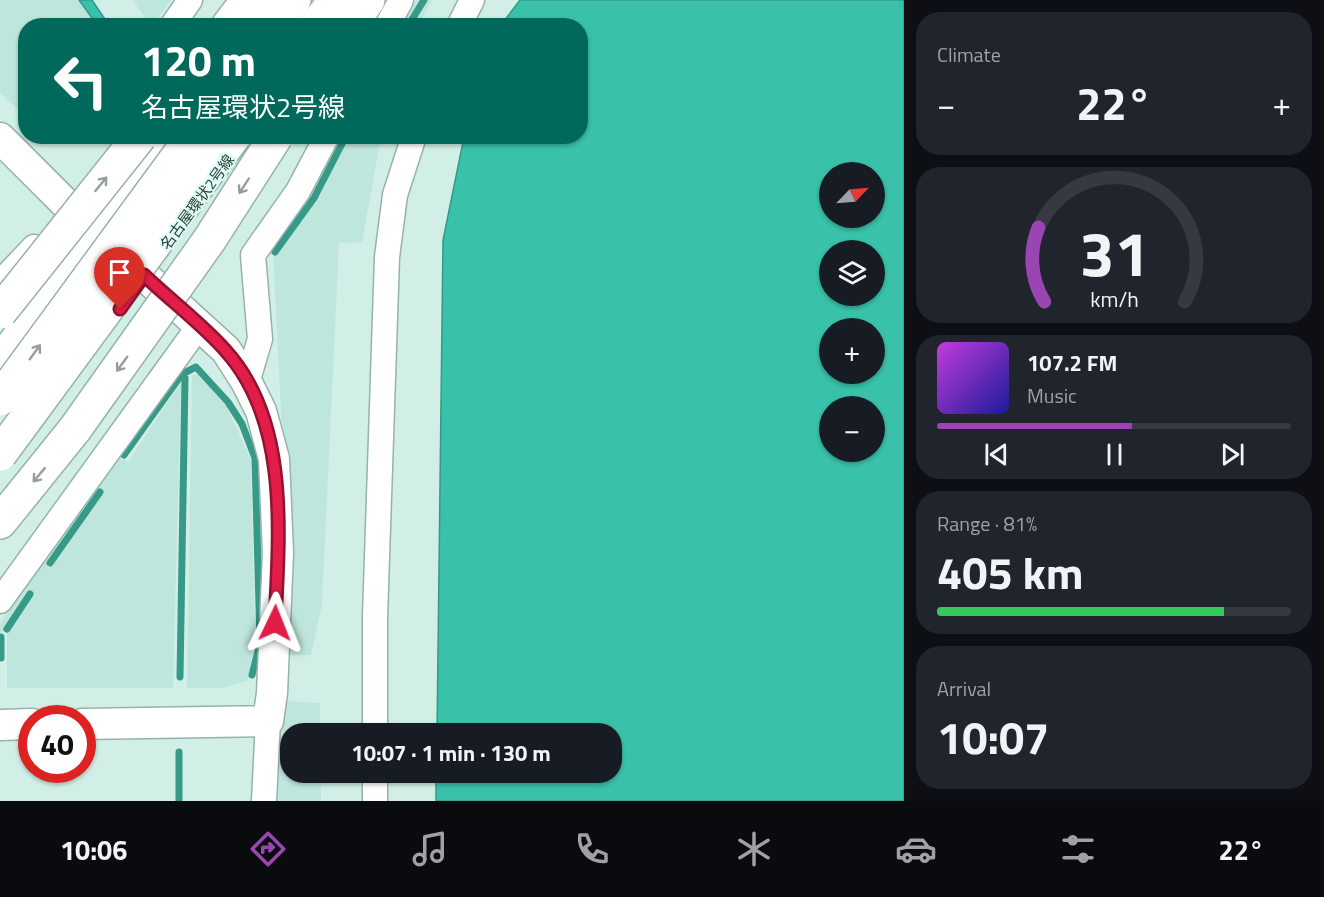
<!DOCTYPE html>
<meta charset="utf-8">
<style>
body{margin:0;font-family:"Titillium Web","Noto Sans JP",sans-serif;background:#20242c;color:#f1f3f6;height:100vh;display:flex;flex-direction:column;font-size:22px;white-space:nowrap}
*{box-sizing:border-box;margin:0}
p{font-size:20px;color:#9ea1a6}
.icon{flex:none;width:33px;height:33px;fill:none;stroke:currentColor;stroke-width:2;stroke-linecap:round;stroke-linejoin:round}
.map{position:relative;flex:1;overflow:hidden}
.sheet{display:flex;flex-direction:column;gap:12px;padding:12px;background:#0d0f14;width:420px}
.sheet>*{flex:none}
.banner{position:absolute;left:18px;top:18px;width:570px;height:126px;border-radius:24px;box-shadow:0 2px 4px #0004;background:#00695c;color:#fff;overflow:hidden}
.needle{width:39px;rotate:65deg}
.fabs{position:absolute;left:819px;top:162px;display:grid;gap:12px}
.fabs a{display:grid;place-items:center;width:66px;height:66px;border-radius:50%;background:#171b24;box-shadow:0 2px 4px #0004;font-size:30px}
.speed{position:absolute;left:18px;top:705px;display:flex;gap:12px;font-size:30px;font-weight:700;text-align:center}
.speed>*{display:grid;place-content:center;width:78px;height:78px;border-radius:50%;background:#171b24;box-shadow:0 2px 4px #0004;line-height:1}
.speed .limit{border:9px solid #d22;background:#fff;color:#111}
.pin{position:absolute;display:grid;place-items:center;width:51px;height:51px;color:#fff;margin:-62px -26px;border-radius:50% 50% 50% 0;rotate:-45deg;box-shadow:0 0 6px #0007}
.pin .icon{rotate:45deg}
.me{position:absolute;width:66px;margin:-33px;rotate:2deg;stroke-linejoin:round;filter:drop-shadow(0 0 4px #0008)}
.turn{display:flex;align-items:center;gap:21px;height:126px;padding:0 24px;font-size:27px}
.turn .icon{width:78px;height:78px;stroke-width:2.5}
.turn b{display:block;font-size:42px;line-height:51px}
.big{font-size:45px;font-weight:700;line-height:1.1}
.sheet .tile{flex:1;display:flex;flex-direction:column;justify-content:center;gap:9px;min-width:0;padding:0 21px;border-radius:24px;background:#20242c}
.sheet .dial{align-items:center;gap:0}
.dial svg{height:156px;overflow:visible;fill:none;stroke:#363941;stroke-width:7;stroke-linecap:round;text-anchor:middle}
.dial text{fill:#f1f3f6;stroke:none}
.song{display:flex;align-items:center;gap:18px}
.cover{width:72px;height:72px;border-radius:9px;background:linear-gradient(135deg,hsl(290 70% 55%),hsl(240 70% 35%))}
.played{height:6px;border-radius:3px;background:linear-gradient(90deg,#9a45b2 55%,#363941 55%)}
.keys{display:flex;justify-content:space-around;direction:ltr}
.heat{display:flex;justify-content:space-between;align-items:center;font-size:33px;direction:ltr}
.charge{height:9px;border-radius:4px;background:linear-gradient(90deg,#34c759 81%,#363941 0)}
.trip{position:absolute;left:280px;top:723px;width:342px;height:60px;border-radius:24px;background:#171b24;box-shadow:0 2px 4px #0004;font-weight:700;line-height:60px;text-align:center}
.tabs{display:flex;height:96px;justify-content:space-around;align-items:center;background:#090b0e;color:#9ea1a6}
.tabs .icon{width:42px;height:42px}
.tabs .on{color:#9a45b2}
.tabs b{font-size:27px;color:#f1f3f6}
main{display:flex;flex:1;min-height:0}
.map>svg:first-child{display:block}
.built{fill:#bfe6dc}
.water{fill:#39c1a9;stroke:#379988;stroke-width:1.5;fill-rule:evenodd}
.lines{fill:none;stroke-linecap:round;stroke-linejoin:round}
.stream{stroke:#379988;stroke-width:7}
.minor-casing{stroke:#96b3ab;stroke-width:27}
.tertiary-casing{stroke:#96b3ab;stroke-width:33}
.trunk-casing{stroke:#96b3ab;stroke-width:36}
.motorway-casing{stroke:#96b3ab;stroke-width:36}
.minor{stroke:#fff;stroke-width:24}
.tertiary{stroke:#fff;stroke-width:30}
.trunk{stroke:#fff;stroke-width:33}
.motorway{stroke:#fff;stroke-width:33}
.motorway-bridge-casing{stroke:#96b3ab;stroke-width:36;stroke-linecap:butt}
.motorway-bridge{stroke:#fff;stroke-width:33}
.oneway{stroke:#989e9c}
.route-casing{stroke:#92132f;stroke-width:15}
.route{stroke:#e11d48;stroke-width:10}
.labels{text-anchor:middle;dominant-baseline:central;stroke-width:4.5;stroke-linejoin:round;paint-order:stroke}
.street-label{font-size:15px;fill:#313d3a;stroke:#defdf5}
</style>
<main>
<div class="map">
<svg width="904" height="801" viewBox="0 0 904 801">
<rect width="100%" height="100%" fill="#d1efe7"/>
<path class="built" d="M0 0H79L97 25 26 26 25 116 0 93Z
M132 0H171L152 26Z
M416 0H432L419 25H402Z
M342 137H381L362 242 339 243 322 604 311 655H288L283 451 273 252 277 240 311 194Z
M200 373 226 405 251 460 255 642 248 680 224 688H187L192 375Z
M181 382 173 688H7V633L0 632V623L118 456 128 462Z
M283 701 320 703V733L291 734V772L321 773V801H273Z"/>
<path class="water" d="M79 0H92L109 25H97Z
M520 0H904V801H436V773L612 772V734L437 733 443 240 464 137 580 136V26L501 25ZM830 172H874V218H830ZM830 250H874V296H830ZM830 328H874V374H830ZM830 406H874V452H830Z"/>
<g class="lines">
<path class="stream" d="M408 26 424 0
M275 252 314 198 346 136
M124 455 182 374 196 367 228 402 242 424 255 458 260 643 252 675
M50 563 100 492
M7 629 30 594
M1 658V637
M180 677 185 378 180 372
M179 801V752"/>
<defs>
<path id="minor" d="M172 26 190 0
M387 26 401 0
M459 26 472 0
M0 283 34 247
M247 383 260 339 253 255 298 191 327 136
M0 601 199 326
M375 734V617L387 257 395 195 414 136
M375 772V801
M264 801 268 721"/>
<path id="tertiary" d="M0 138 70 208 226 350 247 383 261 411 274 459 278 553 272 693 268 721 82 724
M0 725 32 724"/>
<path id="trunk" d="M251 26 270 0
M0 363 169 136"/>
<path id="motorway" d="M228 26 248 0
M275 26 294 0
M316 26 335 0
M351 26 368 0
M0 522 75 429"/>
</defs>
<use href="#minor" class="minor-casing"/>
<use href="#tertiary" class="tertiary-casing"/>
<use href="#trunk" class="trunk-casing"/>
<use href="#motorway" class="motorway-casing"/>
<use href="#minor" class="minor"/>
<use href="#tertiary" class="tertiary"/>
<use href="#trunk" class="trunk"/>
<use href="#motorway" class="motorway"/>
<defs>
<path id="motorway-bridge" d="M0 312 140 136
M0 399 193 136
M75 429 210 239 276 136
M0 454 234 136"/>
</defs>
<use href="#motorway-bridge" class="motorway-bridge-casing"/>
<use href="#motorway-bridge" class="motorway-bridge"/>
</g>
<defs><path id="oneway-shaft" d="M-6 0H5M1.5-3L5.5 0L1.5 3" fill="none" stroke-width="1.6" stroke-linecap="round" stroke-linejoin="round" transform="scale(1.5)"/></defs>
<g class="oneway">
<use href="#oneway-shaft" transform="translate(101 184) rotate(-51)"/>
<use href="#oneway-shaft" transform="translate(244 186) rotate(123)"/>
<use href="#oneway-shaft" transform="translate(35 352) rotate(-54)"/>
<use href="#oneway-shaft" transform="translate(122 364) rotate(126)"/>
<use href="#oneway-shaft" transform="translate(39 475) rotate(130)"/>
</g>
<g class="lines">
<defs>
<path id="route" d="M120 309 144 275C170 300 201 323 225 350 290 421 279 534 275 623"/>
</defs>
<use href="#route" class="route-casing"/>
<use href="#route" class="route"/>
</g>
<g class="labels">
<g class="street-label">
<text transform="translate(197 202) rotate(-54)">名古屋環状2号線</text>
</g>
</g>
</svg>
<div class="fabs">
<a><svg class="needle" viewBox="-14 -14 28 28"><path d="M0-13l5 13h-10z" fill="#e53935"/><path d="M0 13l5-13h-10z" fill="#9ea1a6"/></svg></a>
<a><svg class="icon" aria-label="layers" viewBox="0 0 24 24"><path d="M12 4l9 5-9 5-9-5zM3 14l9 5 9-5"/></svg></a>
<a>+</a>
<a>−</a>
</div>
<div class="speed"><div class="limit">40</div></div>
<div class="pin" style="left:120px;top:309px;background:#d93025"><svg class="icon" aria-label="arrive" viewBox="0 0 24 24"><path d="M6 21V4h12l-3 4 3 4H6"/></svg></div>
<svg class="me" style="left:275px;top:623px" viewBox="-20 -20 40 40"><path d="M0-17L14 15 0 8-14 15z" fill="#e11d48" stroke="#fff" stroke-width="4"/></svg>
<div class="trip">10:07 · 1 min · 130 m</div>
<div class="banner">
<div class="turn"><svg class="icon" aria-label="left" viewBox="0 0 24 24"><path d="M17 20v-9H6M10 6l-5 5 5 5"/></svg><div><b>120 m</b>名古屋環状2号線</div></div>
</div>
</div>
<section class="sheet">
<div class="tile"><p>Climate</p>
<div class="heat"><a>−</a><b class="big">22°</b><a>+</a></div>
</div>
<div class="tile dial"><svg viewBox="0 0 100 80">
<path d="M14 69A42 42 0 1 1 86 69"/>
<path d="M14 69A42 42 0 0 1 11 31" stroke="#9a45b2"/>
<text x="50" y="56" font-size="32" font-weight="700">31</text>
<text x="50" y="72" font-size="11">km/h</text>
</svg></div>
<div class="tile">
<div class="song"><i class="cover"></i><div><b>107.2 FM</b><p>Music</p></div></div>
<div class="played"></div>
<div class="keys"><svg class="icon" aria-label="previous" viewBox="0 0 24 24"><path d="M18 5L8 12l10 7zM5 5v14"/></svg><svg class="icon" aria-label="pause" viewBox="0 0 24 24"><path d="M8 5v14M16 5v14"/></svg><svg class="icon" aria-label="next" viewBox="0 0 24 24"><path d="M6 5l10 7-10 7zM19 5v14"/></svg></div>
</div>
<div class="tile"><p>Range · 81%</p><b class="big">405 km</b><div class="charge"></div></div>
<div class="tile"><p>Arrival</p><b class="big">10:07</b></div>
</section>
</main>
<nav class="tabs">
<b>10:06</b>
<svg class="icon on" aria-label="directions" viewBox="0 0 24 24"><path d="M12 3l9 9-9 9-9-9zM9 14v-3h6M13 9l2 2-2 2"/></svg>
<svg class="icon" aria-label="music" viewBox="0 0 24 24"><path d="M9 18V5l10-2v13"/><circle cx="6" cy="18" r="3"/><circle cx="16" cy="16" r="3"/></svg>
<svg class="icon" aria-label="phone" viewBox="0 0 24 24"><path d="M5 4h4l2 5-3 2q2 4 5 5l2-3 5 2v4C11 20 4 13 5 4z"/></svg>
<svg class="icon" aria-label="climate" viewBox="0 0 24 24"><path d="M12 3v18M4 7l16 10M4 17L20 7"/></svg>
<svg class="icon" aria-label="car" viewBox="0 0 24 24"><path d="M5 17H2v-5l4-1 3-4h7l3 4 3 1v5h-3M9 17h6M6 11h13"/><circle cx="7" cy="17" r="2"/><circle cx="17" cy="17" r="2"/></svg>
<svg class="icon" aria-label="filters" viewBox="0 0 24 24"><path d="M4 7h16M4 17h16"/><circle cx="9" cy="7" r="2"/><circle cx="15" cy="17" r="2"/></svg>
<b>22°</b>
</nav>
